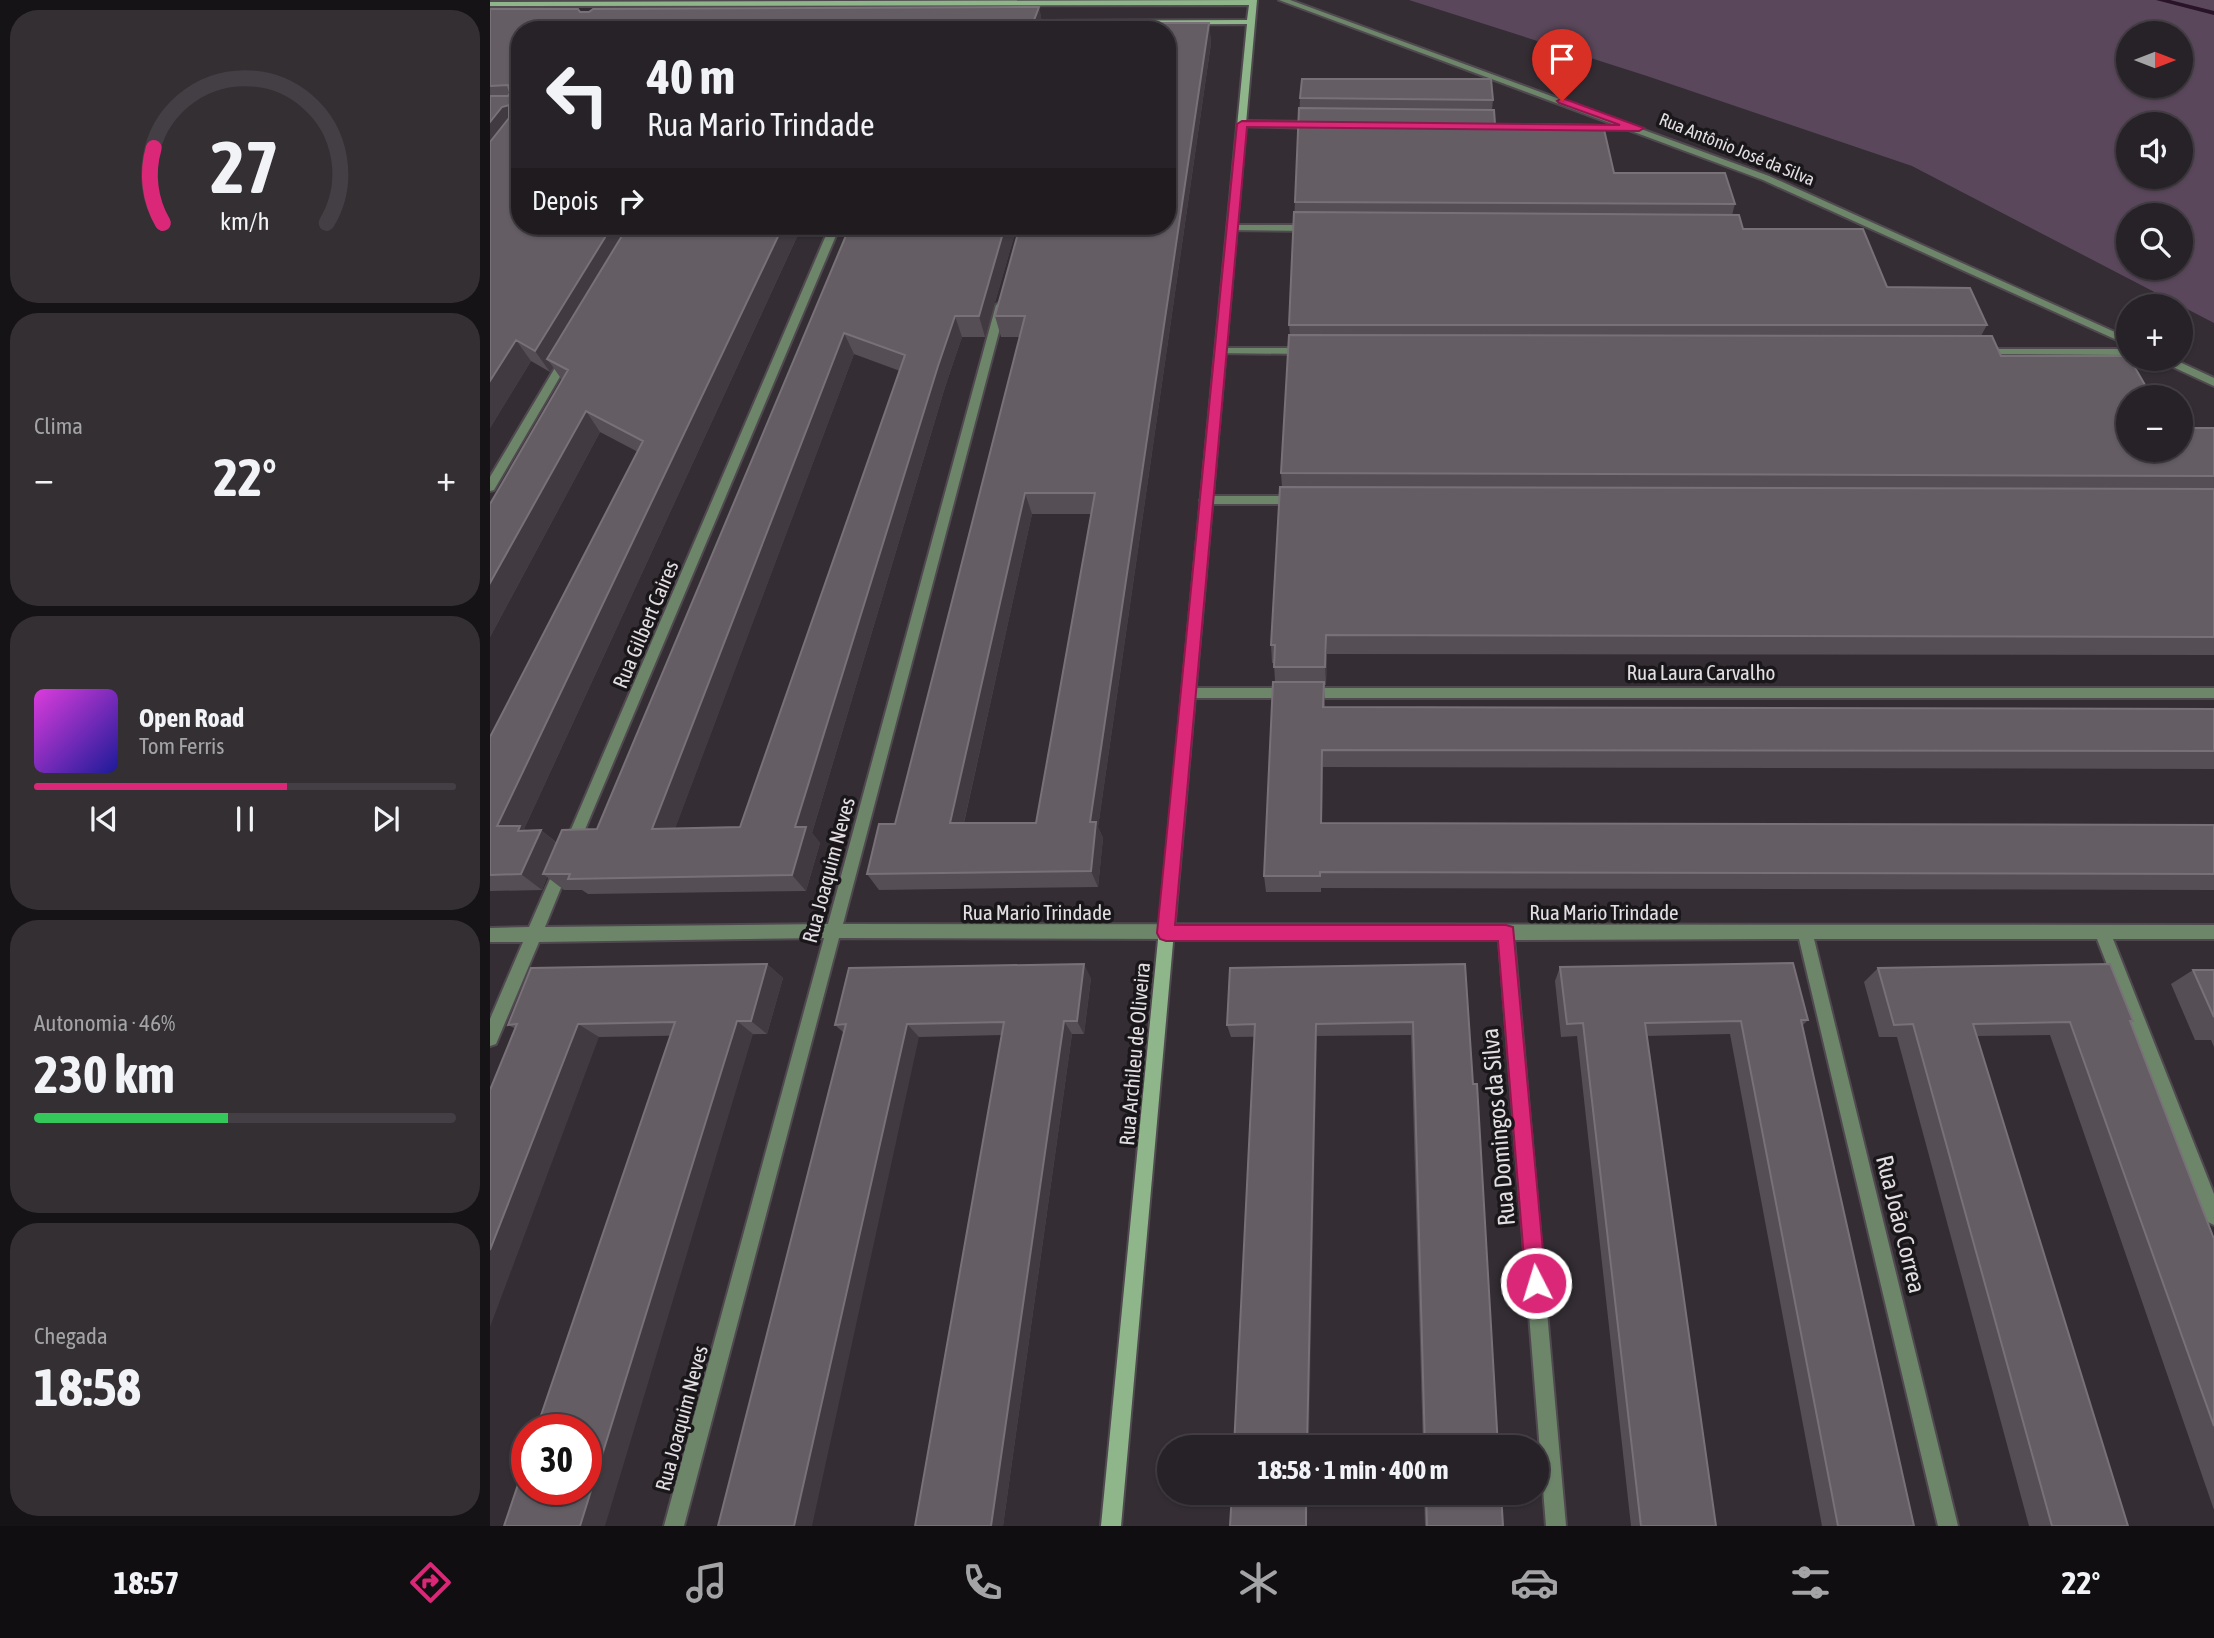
<!DOCTYPE html>
<html lang="pt">
<meta charset="utf-8">
<style>
body{margin:0;font-family:"Asap Condensed",sans-serif;background:#332f33;color:#f1f3f6;height:100vh;display:flex;flex-direction:column;font-size:26px;white-space:nowrap}
*{box-sizing:border-box;margin:0}
p{font-size:23px;color:#a4a4a7}
.icon{flex:none;width:38px;height:38px;fill:none;stroke:currentColor;stroke-width:2;stroke-linecap:round;stroke-linejoin:round}
.map{position:relative;flex:1;overflow:hidden}
.drawer{display:flex;flex-direction:column;gap:10px;padding:10px;background:#151315;width:490px}
.drawer>*{flex:none}
.banner{position:absolute;left:21px;top:21px;width:665px;height:214px;border-radius:28px;box-shadow:0 2px 5px #0004,0 0 0 2px #433f44;background:#272227;color:#f1f3f6;overflow:hidden}
.needle{width:46px;rotate:90deg}
.tools{position:absolute;left:1626px;top:21px;display:grid;gap:14px}
.tools a{display:grid;place-items:center;width:77px;height:77px;border-radius:50%;background:#272227;box-shadow:0 2px 5px #0004,0 0 0 2px #433f44;font-size:35px}
.speed{position:absolute;left:21px;top:1414px;display:flex;gap:14px;font-size:35px;font-weight:700;text-align:center}
.speed>*{display:grid;place-content:center;width:91px;height:91px;border-radius:50%;background:#272227;box-shadow:0 2px 5px #0004,0 0 0 2px #433f44;line-height:1}
.speed .limit{border:10px solid #d22;background:#fff;color:#111}
.pin{position:absolute;display:grid;place-items:center;width:60px;height:60px;color:#fff;margin:-72px -30px;border-radius:50% 50% 50% 0;rotate:-45deg;box-shadow:0 0 7px #0007}
.pin .icon{rotate:45deg}
.me{position:absolute;width:77px;margin:-38px;rotate:355deg;stroke-linejoin:round;filter:drop-shadow(0 0 5px #0008)}
.turn{display:flex;align-items:center;gap:24px;height:147px;padding:0 21px;font-size:32px}
.turn .icon{width:91px;height:91px;stroke-width:2.5}
.turn b{display:block;font-size:49px;line-height:60px}
.then{display:flex;align-items:center;height:66px;padding:0 21px;background:#0003;gap:14px;font-size:26px}
.big{font-size:52px;font-weight:700;line-height:1.1}
.drawer .card{flex:1;display:flex;flex-direction:column;justify-content:center;gap:10px;min-width:0;padding:0 24px;border-radius:28px;background:#332f33}
.drawer .dial{align-items:center;gap:0}
.dial svg{height:182px;overflow:visible;fill:none;stroke:#433f44;stroke-width:7;stroke-linecap:round;text-anchor:middle}
.dial text{fill:#f1f3f6;stroke:none}
.song{display:flex;align-items:center;gap:21px}
.cover{width:84px;height:84px;border-radius:10px;background:linear-gradient(135deg,hsl(300 70% 55%),hsl(240 70% 35%))}
.played{height:7px;border-radius:4px;background:linear-gradient(90deg,#db2777 60%,#433f44 60%)}
.keys{display:flex;justify-content:space-around;direction:ltr}
.heat{display:flex;justify-content:space-between;align-items:center;font-size:38px;direction:ltr}
.charge{height:10px;border-radius:5px;background:linear-gradient(90deg,#34c759 46%,#433f44 0)}
.trip{position:absolute;left:667px;top:1435px;width:392px;height:70px;border-radius:35px;background:#272227;box-shadow:0 2px 5px #0004,0 0 0 2px #433f44;font-weight:700;line-height:70px;text-align:center}
.dock{display:flex;height:112px;justify-content:space-around;align-items:center;background:#100e10;color:#a4a4a7}
.dock .icon{width:49px;height:49px}
.dock .active{color:#db2777}
.dock b{font-size:32px;color:#f1f3f6}
main{display:flex;flex:1;min-height:0}
.map>svg:first-child{display:block}
.green{fill:#5a475b;fill-rule:evenodd}
.lines{fill:none;stroke-linecap:round;stroke-linejoin:round}
.stream{fill:#281329;fill-rule:evenodd}
.street-casing{stroke:#504a50;stroke-width:4}
.secondary-casing{stroke:#504a50;stroke-width:4}
.street{fill:#6d866a;fill-rule:evenodd}
.secondary{fill:#8fb68a;fill-rule:evenodd}
.wall{fill:#554e55;fill-rule:evenodd}
.shaded-wall{fill:#413b41}
.building{fill:#645d64;stroke:#787278;stroke-width:2;fill-rule:evenodd}
.route{fill:#db2777;stroke:#8e194d;stroke-width:2}
.labels{text-anchor:middle;dominant-baseline:central;stroke-width:7;stroke-linejoin:round;paint-order:stroke}
.far-street-label{font-size:18px;fill:#e2dee2;stroke:#1a171a}
.street-label{font-size:21px;fill:#e2dee2;stroke:#1a171a}
.near-street-label{font-size:24px;fill:#e2dee2;stroke:#1a171a}
</style>
<main>
<section class="drawer">
<div class="card dial"><svg viewBox="0 0 100 80">
<path d="M14 69A42 42 0 1 1 86 69"/>
<path d="M14 69A42 42 0 0 1 10 36" stroke="#db2777"/>
<text x="50" y="56" font-size="32" font-weight="700">27</text>
<text x="50" y="72" font-size="11">km/h</text>
</svg></div>
<div class="card"><p>Clima</p>
<div class="heat"><a>−</a><b class="big">22°</b><a>+</a></div>
</div>
<div class="card">
<div class="song"><i class="cover"></i><div><b>Open Road</b><p>Tom Ferris</p></div></div>
<div class="played"></div>
<div class="keys"><svg class="icon" aria-label="previous" viewBox="0 0 24 24"><path d="M18 5L8 12l10 7zM5 5v14"/></svg><svg class="icon" aria-label="pause" viewBox="0 0 24 24"><path d="M8 5v14M16 5v14"/></svg><svg class="icon" aria-label="next" viewBox="0 0 24 24"><path d="M6 5l10 7-10 7zM19 5v14"/></svg></div>
</div>
<div class="card"><p>Autonomia · 46%</p><b class="big">230 km</b><div class="charge"></div></div>
<div class="card"><p>Chegada</p><b class="big">18:58</b></div>
</section>
<div class="map">
<svg width="1724" height="1526" viewBox="0 0 1724 1526">
<rect width="100%" height="100%" fill="#342e34"/>
<path class="green" d="M919 0H1724V323L1422 166 1157 76ZM1638 33H1690V86H1638ZM1638 124H1690V177H1638ZM1638 215H1690V268H1638Z"/>
<g class="lines">
<path class="stream" d="M1666 0H1680L1724 11V15Z"/>
<defs>
<path id="street" d="M789 0H800L1279 176 1638 338V345L1273 180Z
M752 121 825 122 829 125 825 128 749 126V122Z
M742 225H823L828 228 823 231 739 230V226Z
M340 226H350L88 846 86 851 81 852 76 851 74 846Z
M511 302 516 305 353 924 1724 925V939H1623L1724 1194V1225L1718 1222 1715 1216 1607 939H1324L1468 1526H1448L1309 939 1024 940 1076 1526H1056L1009 940 349 938 194 1526H174L334 938 49 942 6 1044 0 1046V1019L33 942H0V928L39 927 67 863 72 861 77 863 79 868 55 927 338 924 506 305Z
M730 348H814L819 351 814 354 726 353V349Z
M1492 349H1638V355L1488 354 1487 352Z
M77 353 82 356 4 490 0 491V477L72 356Z
M1669 359H1683L1724 378V386L1670 361Z
M716 496H809L815 500 809 504H716L710 500Z
M699 688H1724V698H699L692 693Z"/>
<path id="secondary" d="M767 0 631 1526H611L757 24 533 25 529 23 533 21 757 20 759 5 0 6V2Z"/>
</defs>
<use href="#street" class="street-casing"/>
<use href="#secondary" class="secondary-casing"/>
<use href="#street" class="street"/>
<use href="#secondary" class="secondary"/>
</g>
<path class="wall" d="M549 7 552 23H719L721 43 608 827 613 838 608 887 389 890 377 874 389 824H405L530 337H511L505 316 530 226H677V30H30V226H312L34 829 36 830H51L67 843 72 830 107 829 360 226H527L495 337H472L455 387 322 833 330 843 316 891 98 894 92 890H74L57 877 52 890 0 891V737L148 452 110 432 0 637V504L72 380 63 367 60 372 41 361 0 428V9H88L90 12H99L103 9ZM364 354 410 371 250 827 185 828ZM542 514H602L546 823H474Z
M810 98 1003 100 1002 110 1005 124 1124 173 1245 204 1242 215 1253 229 1497 325 1491 336 1511 356 1638 450 1724 428V655L837 654 836 685H834L835 707 1724 709V769L833 767 832 823 1724 825V890L831 888V892H776L774 876 785 682 784 663H782L781 645 792 487 791 473 800 335 799 325Z
M277 964 293 978 277 1034 109 1037 26 1029 18 1025Z
M975 964 1008 1447H933L921 1035 741 1037 737 1025Z
M1070 967 1318 1020 1312 1026 1424 1526H1332L1240 1034 1156 1036 1226 1526H1141L1087 1036 1071 1037 1065 981Z
M1388 968 1643 1021 1640 1023 1724 1239V1510L1560 1035 1487 1036 1638 1526H1539L1407 1037H1389L1374 982Z
M1703 970H1724V1047L1721 1040H1705L1681 984Z
M601 978 594 1034H582L513 1526H425L512 1035 429 1037 354 1033 345 1025Z
M934 1493H1011L1013 1526H935Z"/>
<path class="shaded-wall" d="M549 7 553 27 543 23Z
M719 23 721 43 608 827 613 838 608 887 601 871 600 822Z
M19 105 30 123 0 160V122L12 107Z
M122 226H147L57 359 63 367 60 372 45 351Z
M293 226H312L34 829 47 839 51 830 71 847 53 874 57 877 52 890 31 874 7 826Z
M515 226H527L495 337 489 316Z
M465 316 472 337 455 387 322 833 330 843 316 891 302 875 305 827 448 366Z
M354 333 364 354 179 845 162 829Z
M26 340 41 361 0 428V381Z
M96 411 110 432 0 637V583Z
M535 493 542 514 470 840 460 823Z
M836 635 837 654 836 685 835 667Z
M832 750 833 767 832 840 831 823Z
M277 964 293 978 277 1034 261 1021Z
M594 964 601 978 594 1034 587 1021Z
M247 1021 263 1034 115 1526H90Z
M574 1021 582 1034 513 1526H501Z
M88 1024 109 1037 0 1327V1250Z
M417 1024 429 1037 322 1526H304Z
M826 1024 827 1036 819 1447H817Z
M816 1493H818L817 1526H816Z"/>
<path class="building" d="M549 7 543 23H719L600 822H606L601 871 377 874 389 824H405L535 316H505L530 226H677V30H30V226H122L45 351 26 340 0 381V142L19 118V105L12 107 0 122V96H18L20 93 18 85 0 86V9H88L90 12H99L103 9ZM535 493H605L546 823H460Z
M812 79H1001L1003 100 810 98Z
M809 108 1004 110 1005 124 1113 125 1124 173H1235L1245 204 805 202Z
M804 212 1249 215 1253 229H1373L1397 287 1480 288 1497 325H799Z
M138 226H293L7 826H30L28 831 51 830 31 874 0 875V737L153 441 96 411 0 583V504L78 370 57 359Z
M360 226H515L489 316H465L448 366 305 827H316L302 875 78 879 80 874H53L72 830 107 829ZM354 333 415 355 250 827 162 829Z
M799 335 1502 336 1511 356H1638V359H1640L1662 397H1638V450H1690V428H1724V476L791 473Z
M790 487 1724 489V637L836 635 835 667H784L785 645H781Z
M783 682H834L833 707 1724 709V751L832 750 831 823 1724 825V874L830 872V876H774Z
M1303 963 1318 1020H1311L1424 1526H1348L1251 1021 1155 1023 1226 1526H1151L1093 1023 1077 1024 1070 967Z
M277 964 261 1021H247L90 1526H14L37 1458V1489H96V1430H46L185 1022 88 1024 0 1250V1090L27 1024 18 1025 41 968Z
M594 964 587 1021H574L501 1526H425L514 1022 417 1024 304 1526H228L356 1024 345 1025 359 968Z
M975 964 983 1084H987L1008 1447H935L923 1022 826 1024 817 1447H744L765 1024 737 1025 740 968Z
M1620 964 1643 1021H1640L1724 1239V1426L1580 1022 1483 1024 1638 1526H1562L1423 1024 1404 1025 1388 968Z
M1703 970H1724V1017Z
M742 1493H816V1526H740Z
M936 1493H1011L1013 1526H937Z"/>
<path class="route" d="M1072 98 1154 128 1149 131 757 127 685 925H1016L1023 927 1056 1283 1053 1291 1046 1294 1039 1291 1036 1283 1008 941H676L670 939 667 933 747 124 752 121 1130 125 1069 103 1067 101Z"/>
<g class="labels">
<g class="far-street-label">
<text transform="translate(1247 149) rotate(22)">Rua Antônio José da Silva</text>
</g>
<g class="street-label">
<text transform="translate(155 624) rotate(-67)">Rua Gilbert Caires</text>
<text x="1211" y="672">Rua Laura Carvalho</text>
<text transform="translate(338 870) rotate(-75)">Rua Joaquim Neves</text>
<text x="547" y="912">Rua Mario Trindade</text>
<text x="1114" y="912">Rua Mario Trindade</text>
<text transform="translate(644 1054) rotate(-85)">Rua Archileu de Oliveira</text>
<text transform="translate(191 1418) rotate(-75)">Rua Joaquim Neves</text>
</g>
<g class="near-street-label">
<text transform="translate(1008 1127) rotate(-95)">Rua Domingos da Silva</text>
<text transform="translate(1411 1224) rotate(76)">Rua João Correa</text>
</g>
</g>
</svg>
<div class="tools">
<a><svg class="needle" viewBox="-14 -14 28 28"><path d="M0-13l5 13h-10z" fill="#e53935"/><path d="M0 13l5-13h-10z" fill="#a4a4a7"/></svg></a>
<a><svg class="icon" aria-label="sound" viewBox="0 0 24 24"><path d="M4 9h4l5-4v14l-5-4H4zM17 9q2 3 0 6"/></svg></a>
<a><svg class="icon" aria-label="search" viewBox="0 0 24 24"><circle cx="10" cy="10" r="6"/><path d="M15 15l6 6"/></svg></a>
<a>+</a>
<a>−</a>
</div>
<div class="speed"><div class="limit">30</div></div>
<div class="pin" style="left:1072px;top:101px;background:#d93025"><svg class="icon" aria-label="arrive" viewBox="0 0 24 24"><path d="M6 21V4h12l-3 4 3 4H6"/></svg></div>
<svg class="me" style="left:1046px;top:1283px" viewBox="-20 -20 40 40"><circle r="17" fill="#db2777" stroke="#fff" stroke-width="3"/><path d="M0-11L8 9 0 5-8 9z" fill="#fff"/></svg>
<div class="trip">18:58 · 1 min · 400 m</div>
<div class="banner">
<div class="turn"><svg class="icon" aria-label="left" viewBox="0 0 24 24"><path d="M17 20v-9H6M10 6l-5 5 5 5"/></svg><div><b>40 m</b>Rua Mario Trindade</div></div>
<div class="then">Depois<svg class="icon" aria-label="right" viewBox="0 0 24 24"><path d="M7 20v-9h11M14 6l5 5-5 5"/></svg></div>
</div>
</div>
</main>
<nav class="dock">
<b>18:57</b>
<svg class="icon active" aria-label="directions" viewBox="0 0 24 24"><path d="M12 3l9 9-9 9-9-9zM9 14v-3h6M13 9l2 2-2 2"/></svg>
<svg class="icon" aria-label="music" viewBox="0 0 24 24"><path d="M9 18V5l10-2v13"/><circle cx="6" cy="18" r="3"/><circle cx="16" cy="16" r="3"/></svg>
<svg class="icon" aria-label="phone" viewBox="0 0 24 24"><path d="M5 4h4l2 5-3 2q2 4 5 5l2-3 5 2v4C11 20 4 13 5 4z"/></svg>
<svg class="icon" aria-label="climate" viewBox="0 0 24 24"><path d="M12 3v18M4 7l16 10M4 17L20 7"/></svg>
<svg class="icon" aria-label="car" viewBox="0 0 24 24"><path d="M5 17H2v-5l4-1 3-4h7l3 4 3 1v5h-3M9 17h6M6 11h13"/><circle cx="7" cy="17" r="2"/><circle cx="17" cy="17" r="2"/></svg>
<svg class="icon" aria-label="filters" viewBox="0 0 24 24"><path d="M4 7h16M4 17h16"/><circle cx="9" cy="7" r="2"/><circle cx="15" cy="17" r="2"/></svg>
<b>22°</b>
</nav>
